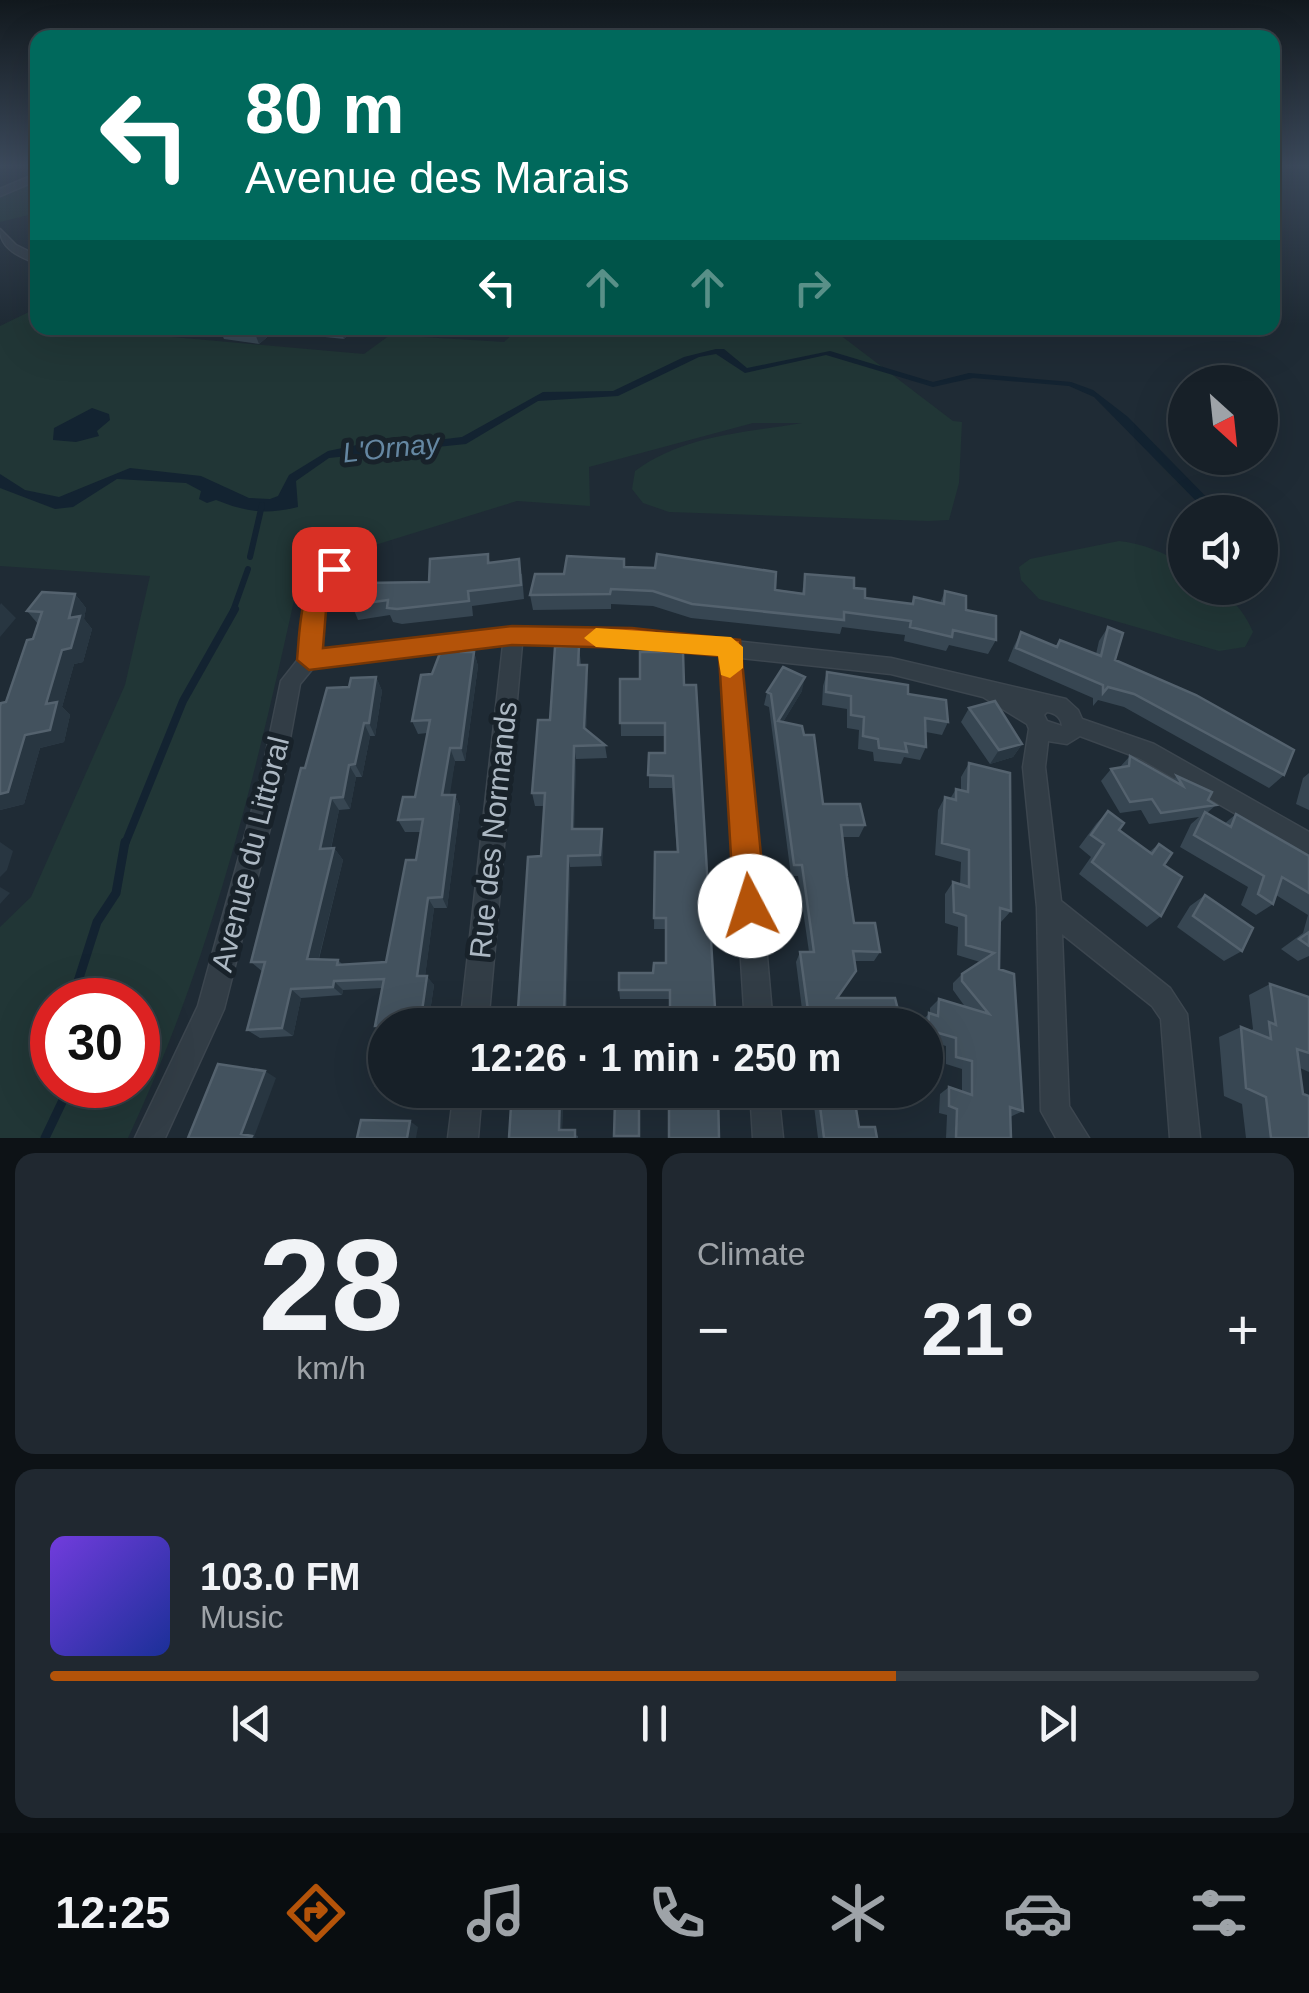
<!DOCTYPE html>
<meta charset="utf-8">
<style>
body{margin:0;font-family:Helvetica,sans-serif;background:#202830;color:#f1f3f6;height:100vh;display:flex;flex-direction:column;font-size:38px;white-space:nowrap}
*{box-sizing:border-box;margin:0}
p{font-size:32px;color:#9ea3a8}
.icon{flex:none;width:55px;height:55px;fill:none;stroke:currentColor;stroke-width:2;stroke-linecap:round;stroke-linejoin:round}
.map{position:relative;height:1138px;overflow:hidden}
.sheet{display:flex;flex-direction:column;gap:15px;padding:15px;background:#0d1216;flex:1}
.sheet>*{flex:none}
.guide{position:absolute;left:30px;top:30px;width:1250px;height:305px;border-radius:20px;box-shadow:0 10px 40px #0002,0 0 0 2px #363e45;background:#00695c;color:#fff;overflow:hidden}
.needle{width:65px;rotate:153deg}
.buttons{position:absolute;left:1168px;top:365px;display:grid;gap:20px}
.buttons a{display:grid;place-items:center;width:110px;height:110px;border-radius:50%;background:#172028;box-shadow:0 10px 40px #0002,0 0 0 2px #363e45;font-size:50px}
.speed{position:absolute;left:30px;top:978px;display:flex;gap:20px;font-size:50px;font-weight:700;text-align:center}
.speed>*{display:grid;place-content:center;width:130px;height:130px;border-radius:50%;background:#172028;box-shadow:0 10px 40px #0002,0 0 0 2px #363e45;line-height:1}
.speed .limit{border:15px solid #d22;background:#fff;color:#111}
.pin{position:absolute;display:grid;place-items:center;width:85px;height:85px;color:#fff;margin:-42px;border-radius:20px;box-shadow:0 5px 15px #0006}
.me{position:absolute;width:110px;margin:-55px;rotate:355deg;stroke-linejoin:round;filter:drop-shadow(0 0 8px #0008)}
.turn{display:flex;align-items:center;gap:35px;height:210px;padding:0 50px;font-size:45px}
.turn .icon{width:130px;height:130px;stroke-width:2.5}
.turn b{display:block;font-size:70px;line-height:85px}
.lanes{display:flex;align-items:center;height:95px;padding:0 50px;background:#0003;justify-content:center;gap:50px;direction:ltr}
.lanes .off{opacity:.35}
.big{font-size:75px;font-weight:700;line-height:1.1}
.sheet .widget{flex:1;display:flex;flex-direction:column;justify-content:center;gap:15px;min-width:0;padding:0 35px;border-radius:20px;background:#202830}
.sheet .dial{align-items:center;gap:0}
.dial b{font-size:130px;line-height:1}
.song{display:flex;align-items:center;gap:30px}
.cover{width:120px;height:120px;border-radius:15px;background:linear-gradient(135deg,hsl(260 70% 55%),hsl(230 70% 35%))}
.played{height:10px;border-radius:5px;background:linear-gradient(90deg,#b45309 70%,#363e45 70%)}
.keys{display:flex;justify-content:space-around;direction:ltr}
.heat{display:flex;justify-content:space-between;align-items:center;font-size:55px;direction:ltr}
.sheet .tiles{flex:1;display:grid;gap:15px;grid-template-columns:1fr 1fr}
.widget:last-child{grid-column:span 2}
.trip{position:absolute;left:368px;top:1008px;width:575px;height:100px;border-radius:50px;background:#172028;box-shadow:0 10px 40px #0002,0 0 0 2px #363e45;font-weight:700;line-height:100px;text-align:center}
.menu{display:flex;height:160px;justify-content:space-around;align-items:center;background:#090d10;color:#9ea3a8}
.menu .icon{width:70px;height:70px}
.menu .current{color:#b45309}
.menu b{font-size:45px;color:#f1f3f6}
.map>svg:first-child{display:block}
.green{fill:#213636;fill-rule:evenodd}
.water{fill:#132331}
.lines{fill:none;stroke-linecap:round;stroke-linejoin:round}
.stream-far2{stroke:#132331;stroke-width:6}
.stream-far1{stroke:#132331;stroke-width:8}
.stream{stroke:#132331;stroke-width:9}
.street-casing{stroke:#3c464f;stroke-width:3}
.street{fill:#323d46;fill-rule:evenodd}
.wall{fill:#374652}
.shaded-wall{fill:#283641}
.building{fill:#43525e;stroke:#54626e;stroke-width:2.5}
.route{fill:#b45309;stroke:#753606;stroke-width:2.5}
.slow{fill:#f59e0b}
.labels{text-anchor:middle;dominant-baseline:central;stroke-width:10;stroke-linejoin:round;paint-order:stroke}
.water-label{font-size:28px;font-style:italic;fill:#6587a2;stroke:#18222a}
.near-street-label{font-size:30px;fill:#acb8c3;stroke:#18222a}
</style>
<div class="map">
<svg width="1309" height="1138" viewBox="0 0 1309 1138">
<rect width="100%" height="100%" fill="#1f2b35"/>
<path class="green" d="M37 180V213L0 222V195Z
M37 308 38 328H120L117 332 364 354 390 335 504 342 519 328H573L621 337 711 328H831L953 421 962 422 959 483 949 520 928 521 669 512 643 503 632 489 635 471C684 435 744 433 802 423H753L589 467 590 506 517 501 301 568C259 763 213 956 128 1138H0V927L31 897 125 685 150 576 0 566V326ZM52 1000H138V1085H52Z
M1119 541C1144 544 1164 552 1185 566V588C1220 588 1239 599 1253 632L1245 647 1219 651 1039 599 1021 580 1019 567 1030 559Z"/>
<path class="water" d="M716 349H724L747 368 830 351 933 382 969 373 1071 382 1093 390 1128 417 1221 512H1207L1094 397 1069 386 973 378 933 387 826 355 745 373 716 354 699 357 618 396 538 401 466 444 329 458 296 481 298 507C266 515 246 512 216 500L207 503 199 499 201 491 186 483 117 479 73 507 55 509 0 488V474L25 490 59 497 130 468 201 476 249 498 270 499 278 496 289 475 328 451 381 440 420 442 462 437 543 392 613 391 684 357Z
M92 408 109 414 110 420 97 431 99 436 76 442 53 440 54 428Z"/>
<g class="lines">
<path class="stream-far2" d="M250 557 262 505
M233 611 248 569"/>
<path class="stream-far1" d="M125 844 183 701 235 609"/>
<path class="stream" d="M72 1000 97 922 116 893 125 842
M45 1138 64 1098 62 1085"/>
<defs>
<path id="street" d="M38 173V180L0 196V189Z
M0 229 16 245 38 256V264C20 257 0 249 0 229Z
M334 563 343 569 325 597 320 651 513 629 632 630 891 658 1066 699 1078 710 1082 719 1154 744 1309 832V856L1139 758 1080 736 1067 744 1048 741 1045 767 1061 901 1170 988 1187 1014 1200 1138H1170L1161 1019 1152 1006 1062 934 1069 1106 1089 1138H1056L1041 1111 1037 907 1023 767 1029 729 1027 724 983 697 891 674 741 658 773 1025H745L722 655 632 646 522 644 488 1025H460L503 645 314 667 300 684 283 777 224 1009 165 1138H135L198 1006 261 777 281 681 300 657 307 596 328 564ZM1047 712C1055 713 1061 717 1062 726L1047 721 1044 715Z
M454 1090H482L478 1138H448Z
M750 1090H778L783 1138H753Z"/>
</defs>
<use href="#street" class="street-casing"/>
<use href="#street" class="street"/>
</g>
<path class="wall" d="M219 328H278L259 344 224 339Z
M322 328H357L344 339 325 337Z
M488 554 490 563 522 574 524 599 472 606 473 616 402 624 393 622 390 615 358 620 352 605 429 582Z
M624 559 625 567 802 593 805 574 854 588 865 598 911 604 914 597 940 603 945 591 996 640 988 654 949 645 946 651 904 641 905 635 842 627 840 634 691 618 653 606 611 604V609L533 610 530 595 564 574Z
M75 594 86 608 84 619 92 629 83 662 74 664 62 707 70 715 64 742 40 748 24 804 0 810V706L6 702 38 624 27 611Z
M1108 627 1115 660 1284 775 1269 788 1124 707 1098 700 1093 706V698L1008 661 1014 646 1021 632 1056 646 1060 640 1096 654 1099 641Z
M579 646 581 665 588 679 586 730 605 745 607 758 576 759 574 829H602L603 841 602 866 570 867 566 1025H517L541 856 544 806H535L532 793 550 720Z
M465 652H474L478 666 465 761H455L449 795H455L460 807 447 908H434L425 976 434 985 428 1025H385V1090H407L385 1091 376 1085 384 1034 375 1026 382 988 343 990 342 995 301 998 293 1036 260 1038 247 1030 263 972 251 962 305 768 349 687 376 677 382 691 375 736H370L362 777H356L350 809 339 810 331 849 334 848 343 860 319 959 338 960 342 964 386 962 416 860 421 832H405L398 820 415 797 427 733 418 734 412 721 432 674Z
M827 672 908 694 948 722 942 735 926 732V747L920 760 904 757 901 764 874 761 873 752 858 749 859 730 847 728V709L822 705 823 686Z
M620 679 696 685 669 999H620L619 990 653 973 666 963V929H654L655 852H677L672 788H649V753H665V736H621Z
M802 691 783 722 804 735 823 804 865 825 859 837H843L847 877 854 923 880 952 874 961H854L837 998 899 1014 892 1022H871V1025H804L796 962 800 952H809L798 876H791L769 707 764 705 767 692Z
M969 708 1022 744 1013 757 990 764 961 722Z
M1130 756 1173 780 1177 776 1216 805 1207 813 1224 824 1236 814 1309 856V956L1298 961 1281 949 1303 933 1308 915 1276 895 1273 904 1256 915 1241 905 1248 887 1180 847 1191 824 1199 817 1149 824 1141 810 1120 813 1101 781 1111 769 1119 768Z
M969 763 1011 911 1001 922H999V969L1023 1111 1010 1117 1011 1138H946L947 1115 939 1113 940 1094 949 1087 962 1091V1069L946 1064V1046L925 1040V1025H920V1022L930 1013V1008L939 999 966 1008 953 990V983L962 974 980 962 957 955 958 927 945 923V894L953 882 960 884 961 862 935 855 938 810 945 797 950 799 956 789 961 790V777Z
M1309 773V810L1296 804 1303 778Z
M1108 811 1119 830 1149 852 1159 844 1164 865 1161 916 1147 927 1079 874 1091 857 1079 847 1096 824Z
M1205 895 1242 951 1224 961 1177 927 1190 906Z
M1270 984 1309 997V1072L1300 1068 1309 1138H1246L1242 1104 1224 1096 1219 1037 1241 1027 1250 1031 1253 1029 1249 995Z
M512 1090H584V1101H563L562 1130 578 1136V1138H509Z
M812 1090H863L854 1091 859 1127 877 1138H818Z"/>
<path class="shaded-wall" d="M258 328H278L259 344 254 331Z
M340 328H357L344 339Z
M75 594 86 608 84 619 92 629 83 662 74 664 62 707 70 715 64 742 40 748 24 804 0 810V794L25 735 46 704Z
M1 603 16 618 0 637V605Z
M474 652 478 666 465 761 461 748Z
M587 665 588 679 586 742 584 728Z
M376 677 382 691 375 736 369 723Z
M805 677 802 691 777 732 778 721Z
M364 723 370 736 362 777 355 764Z
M1022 744 1013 757 990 764 999 750Z
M574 746 576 759 574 841 572 829Z
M450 748 455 761 448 808 442 795Z
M349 765 356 777 350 809 343 797Z
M455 795 460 807 447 908 442 897Z
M331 798 339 810 328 861 320 849Z
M602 829 603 841 602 866 600 855Z
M0 842 13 851 7 870 0 877Z
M334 848 343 860 316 969 307 959Z
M568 856 570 867 566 1025H565L564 1020Z
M0 887 10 893 0 904Z
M428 898 434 908 424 985 417 976Z
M427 976 434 985 428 1025H420Z
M334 981 343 990 342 995 333 987Z
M291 989 301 998 293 1036 282 1028Z
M265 1071 276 1078 254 1137 257 1138H251L241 1134Z
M560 1095 563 1101 562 1135 559 1130Z
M410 1121 418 1127 416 1138H407Z"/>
<path class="building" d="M230 328H258L254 331Z
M488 554V563L519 559 521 585 468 591 469 601 397 609 387 608 388 600 352 605 354 588 365 583 429 582 430 559Z
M657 554 776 572 775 590 804 594 805 574 854 578V588L865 589V598L913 604 914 597 944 604 945 591 966 596V610L996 616V640L953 630 952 637 910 627 911 621 844 612V620L692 604 653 591 611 589 610 594 530 595 535 574H564L567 556 624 559V567L655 568Z
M42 592 75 594 69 618 80 616 71 648 62 650 46 704 57 702 50 730 25 735 8 792 0 794V706L1 703 6 702 27 640 33 639 42 612 27 611Z
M1108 627 1123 633 1115 660 1196 695 1294 750 1284 775 1134 694 1108 687 1103 693V685L1016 648 1021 632 1057 647 1060 640 1101 656Z
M462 644 461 652H474L461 748H450L442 795H455L442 897 428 898 426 912 417 976H427L420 1025 375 1026 384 979 334 981 333 987 291 989 282 1028 247 1030 265 962H251L301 768H305L327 688 349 687 351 678 376 677 369 723H364L355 764 349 765 343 797 331 798 320 849 334 848 307 959 338 960 337 965 386 962 406 860H416L423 819 398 820 403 797H415L430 720 412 721 421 675 432 674 443 645Z
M579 646 578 665H587L584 728 605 745 574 746 572 829H602L600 855 568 856 564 1020 552 1021V1025H517L528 857 541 856 545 793H532L538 720H550L555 647Z
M640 652H683L684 685H696L716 1025H670V990H619V973H653L654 963H666V918H654L655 852H678L673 776 648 775 649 753H665V723H620V679H640Z
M783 667 805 677 778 721 802 726 804 735H814L823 804H860L865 825H841L847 877 854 923H875L880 952 853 951 856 971 837 998H895L899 1014H869L871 1025H810L800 952H814L802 865H794L771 694 767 692Z
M827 672 908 685V694L946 700 948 722 925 718 926 747 905 743 907 752 879 748 878 739 863 736 864 717 851 715V696L826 692Z
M995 701 1022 744 999 750 969 708Z
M1130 756 1183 786 1177 776 1212 792 1208 800 1216 805 1161 813 1152 799 1130 802 1111 769 1129 766Z
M969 763 1010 773 1011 911 1000 908 999 969 1014 974 1023 1111 1010 1107 1011 1138H956L957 1109 949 1106V1087L972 1095V1061L956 1057V1038L928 1030 929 1013 938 1016 939 999 989 1014 962 981V974L994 953 966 945V916L954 912 953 882 969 887V850L942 843 945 797 956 800V789L968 792Z
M1108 811 1124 823 1119 830 1152 854 1159 844 1172 853 1164 865 1182 877 1161 916 1092 862 1104 844 1091 835Z
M1205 812 1231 827 1236 814 1309 856V893L1282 877 1273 904 1258 894 1264 876 1194 835Z
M1205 895 1253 928 1242 951 1193 916Z
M1309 932V946L1299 939Z
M1270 984 1309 997V1053L1297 1049 1303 1094 1309 1096V1138H1271L1266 1097 1246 1088 1241 1027 1271 1039 1269 1022 1276 1025Z
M385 1031V1084L376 1085Z
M218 1064 265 1071 241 1134 252 1136 251 1138H188Z
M512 1090H582L581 1094 560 1095 559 1130H575V1138H509Z
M683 1090H718L719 1138H669V1100L683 1099Z
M818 1090H853L859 1127H875L877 1138H824Z
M615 1101 639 1102V1136H614Z
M361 1120 410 1121 407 1138H357Z"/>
<linearGradient id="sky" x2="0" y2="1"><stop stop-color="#11181d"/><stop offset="0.51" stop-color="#3c4a5c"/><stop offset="1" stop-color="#3c4a5c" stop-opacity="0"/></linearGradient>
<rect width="1309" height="325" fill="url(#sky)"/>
<path class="route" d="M334 561 345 569 327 598 323 648 512 626 632 628 740 640 766 906 761 917 750 922 738 917 734 906 719 656 632 648 512 645 309 670 297 660C300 630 299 572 334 561Z"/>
<path class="slow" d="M596 628 731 637 743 647V668L730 678 721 675 718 656 596 647 584 638Z"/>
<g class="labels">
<g class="water-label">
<text transform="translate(391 448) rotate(-6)">L'Ornay</text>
</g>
<g class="near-street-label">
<text transform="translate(493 830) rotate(-84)">Rue des Normands</text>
<text transform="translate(250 854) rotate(-76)">Avenue du Littoral</text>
</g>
</g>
</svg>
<div class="buttons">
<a><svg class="needle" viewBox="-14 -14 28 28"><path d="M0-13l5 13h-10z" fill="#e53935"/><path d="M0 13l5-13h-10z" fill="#9ea3a8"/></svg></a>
<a><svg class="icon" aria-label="sound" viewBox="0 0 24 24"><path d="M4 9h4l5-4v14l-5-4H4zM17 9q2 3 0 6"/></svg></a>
</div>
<div class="speed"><div class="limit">30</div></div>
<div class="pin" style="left:334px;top:569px;background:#d93025"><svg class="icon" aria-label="arrive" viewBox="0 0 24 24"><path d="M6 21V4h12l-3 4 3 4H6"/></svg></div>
<svg class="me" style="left:750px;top:906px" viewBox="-20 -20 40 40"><circle r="19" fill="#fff"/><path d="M0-13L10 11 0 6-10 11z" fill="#b45309"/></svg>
<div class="trip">12:26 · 1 min · 250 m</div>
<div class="guide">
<div class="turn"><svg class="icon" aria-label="left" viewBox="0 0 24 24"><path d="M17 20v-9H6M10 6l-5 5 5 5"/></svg><div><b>80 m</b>Avenue des Marais</div></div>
<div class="lanes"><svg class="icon" aria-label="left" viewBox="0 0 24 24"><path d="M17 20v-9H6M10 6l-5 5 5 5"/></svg><svg class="icon off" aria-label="ahead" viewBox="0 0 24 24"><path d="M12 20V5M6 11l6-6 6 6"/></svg><svg class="icon off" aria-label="ahead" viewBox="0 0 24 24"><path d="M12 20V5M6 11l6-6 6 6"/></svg><svg class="icon off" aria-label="right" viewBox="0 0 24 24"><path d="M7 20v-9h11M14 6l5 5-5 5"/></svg></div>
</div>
</div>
<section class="sheet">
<div class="tiles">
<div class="widget dial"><b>28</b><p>km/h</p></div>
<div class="widget"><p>Climate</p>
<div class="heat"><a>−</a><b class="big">21°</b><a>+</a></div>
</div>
<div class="widget">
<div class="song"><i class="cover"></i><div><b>103.0 FM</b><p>Music</p></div></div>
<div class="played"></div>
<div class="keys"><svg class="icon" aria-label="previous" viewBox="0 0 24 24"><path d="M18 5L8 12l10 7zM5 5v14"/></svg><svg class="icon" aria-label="pause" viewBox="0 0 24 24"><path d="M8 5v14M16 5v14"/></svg><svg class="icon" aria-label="next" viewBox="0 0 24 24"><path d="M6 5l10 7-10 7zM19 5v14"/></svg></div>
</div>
</div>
</section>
<nav class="menu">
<b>12:25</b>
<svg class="icon current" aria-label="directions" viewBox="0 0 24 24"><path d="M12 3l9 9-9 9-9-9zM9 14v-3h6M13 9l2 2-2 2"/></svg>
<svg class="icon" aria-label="music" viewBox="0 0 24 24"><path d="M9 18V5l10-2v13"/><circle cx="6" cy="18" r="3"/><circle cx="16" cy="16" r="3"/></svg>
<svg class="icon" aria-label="phone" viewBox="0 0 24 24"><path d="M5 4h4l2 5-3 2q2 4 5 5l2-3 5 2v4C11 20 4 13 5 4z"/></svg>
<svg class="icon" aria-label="climate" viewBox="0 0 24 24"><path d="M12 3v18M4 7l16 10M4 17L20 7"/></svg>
<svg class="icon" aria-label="car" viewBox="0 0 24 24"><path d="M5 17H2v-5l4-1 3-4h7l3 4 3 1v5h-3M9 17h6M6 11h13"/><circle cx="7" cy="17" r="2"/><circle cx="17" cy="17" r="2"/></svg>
<svg class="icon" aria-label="filters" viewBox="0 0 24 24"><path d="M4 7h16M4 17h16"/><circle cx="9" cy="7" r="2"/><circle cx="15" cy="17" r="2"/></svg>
</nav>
